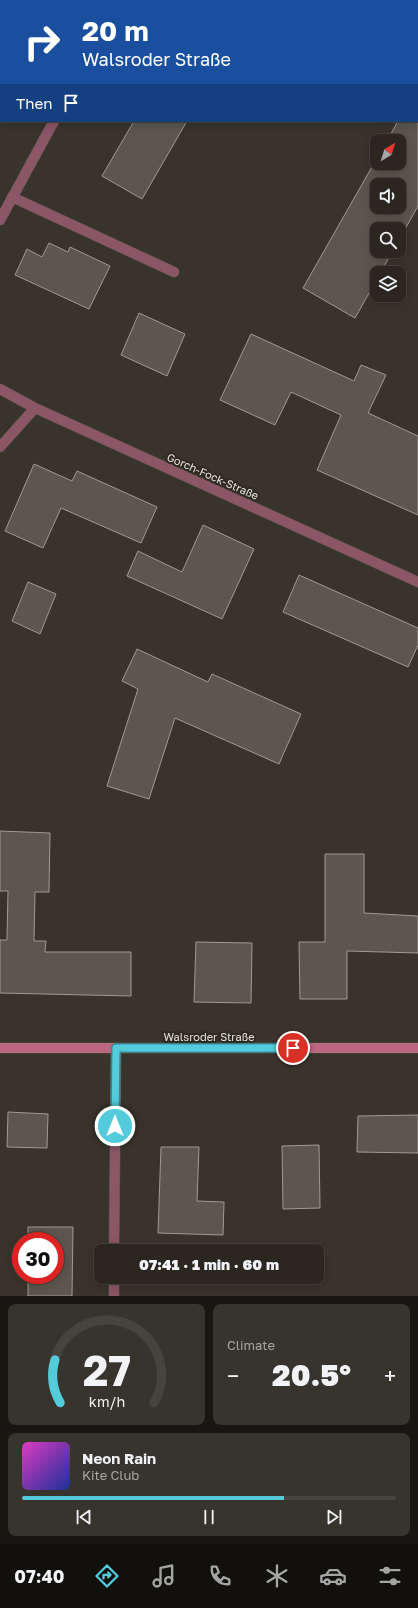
<!DOCTYPE html>
<meta charset="utf-8">
<style>
body{margin:0;font-family:"Golos Text",sans-serif;background:#37332d;color:#f1f3f6;height:100vh;display:flex;flex-direction:column;font-size:15px;white-space:nowrap}
*{box-sizing:border-box;margin:0}
p{font-size:13px;color:#a6a5a5}
.icon{flex:none;width:22px;height:22px;fill:none;stroke:currentColor;stroke-width:2;stroke-linecap:round;stroke-linejoin:round}
.map{position:relative;height:1296px;overflow:hidden}
.details{display:flex;flex-direction:column;gap:8px;padding:8px;background:#181512;flex:1}
.details>*{flex:none}
.hud{position:absolute;left:0px;top:0px;width:418px;height:122px;box-shadow:0 2px 10px #0003,0 0 0 1px #47443e;background:#1a4fa0;color:#fff;overflow:hidden}
.needle{width:26px;rotate:38deg}
.buttons{position:absolute;left:370px;top:134px;display:grid;gap:8px}
.buttons a{display:grid;place-items:center;width:36px;height:36px;border-radius:8px;background:#2b2720;box-shadow:0 2px 10px #0003,0 0 0 1px #47443e;font-size:20px}
.speed{position:absolute;left:12px;top:1232px;display:flex;gap:8px;font-size:20px;font-weight:700;text-align:center}
.speed>*{display:grid;place-content:center;width:52px;height:52px;border-radius:50%;background:#2b2720;box-shadow:0 2px 10px #0003,0 0 0 1px #47443e;line-height:1}
.speed .limit{border:6px solid #d22;background:#fff;color:#111}
.pin{position:absolute;display:grid;place-items:center;width:34px;height:34px;color:#fff;margin:-17px;border:2px solid #fff;border-radius:50%;box-shadow:0 1px 4px #0007}
.me{position:absolute;width:44px;margin:-22px;rotate:0deg;stroke-linejoin:round;filter:drop-shadow(0 0 3px #0008)}
.turn{display:flex;align-items:center;gap:14px;height:84px;padding:0 16px;font-size:18px}
.turn .icon{width:52px;height:52px;stroke-width:2.5}
.turn b{display:block;font-size:28px;line-height:34px}
.then{display:flex;align-items:center;height:38px;padding:0 16px;background:#0003;gap:8px;font-size:15px}
.big{font-size:30px;font-weight:800;line-height:1.1}
.details .widget{flex:1;display:flex;flex-direction:column;justify-content:center;gap:6px;min-width:0;padding:0 14px;border-radius:8px;background:#37332d}
.details .dial{align-items:center;gap:0}
.dial svg{height:104px;overflow:visible;fill:none;stroke:#47443e;stroke-width:7;stroke-linecap:round;text-anchor:middle}
.dial text{fill:#f1f3f6;stroke:none}
.song{display:flex;align-items:center;gap:12px}
.cover{width:48px;height:48px;border-radius:6px;background:linear-gradient(135deg,hsl(310 70% 55%),hsl(230 70% 35%))}
.played{height:4px;border-radius:2px;background:linear-gradient(90deg,#53cbdb 70%,#47443e 70%)}
.keys{display:flex;justify-content:space-around;direction:ltr}
.heat{display:flex;justify-content:space-between;align-items:center;font-size:22px;direction:ltr}
.details .tiles{flex:1;display:grid;gap:8px;grid-template-columns:1fr 1fr}
.widget:last-child{grid-column:span 2}
.trip{position:absolute;left:94px;top:1244px;width:230px;height:40px;border-radius:8px;background:#2b2720;box-shadow:0 2px 10px #0003,0 0 0 1px #47443e;font-weight:800;line-height:40px;text-align:center}
.dock{display:flex;height:64px;justify-content:space-around;align-items:center;background:#11100d;color:#a6a5a5}
.dock .icon{width:28px;height:28px}
.dock .on{color:#53cbdb}
.dock b{font-size:18px;color:#f1f3f6}
.map>svg:first-child{display:block}
.building{fill:#5c574d;stroke:#a09b90;fill-rule:evenodd}
.lines{fill:none;stroke-linecap:round;stroke-linejoin:round}
.lane-casing{stroke:#555047;stroke-width:11}
.street-casing{stroke:#555047;stroke-width:11}
.secondary-casing{stroke:#555047;stroke-width:11}
.lane{stroke:#8b5665;stroke-width:10}
.street{stroke:#8b5665;stroke-width:10}
.secondary{stroke:#ba6780;stroke-width:10}
.route-casing{stroke:#36848e;stroke-width:10}
.route{stroke:#53cbdb;stroke-width:7}
.labels{text-anchor:middle;dominant-baseline:central;stroke-width:4;stroke-linejoin:round;paint-order:stroke}
.street-label{font-size:11px;fill:#e5e2dc;stroke:#2e2a21}
</style>
<div class="map">
<svg width="418" height="1296" viewBox="0 0 418 1296">
<rect width="100%" height="100%" fill="#39342b"/>
<path class="building" d="M418 86V206L399 240V229H377V251H393L380 273H377V279L355 318 303 288 377 158V163H399V141H387L398 121H417ZM377 185H399V207H377Z
M134 121H187L142 199 102 176Z
M49 243 68 252 70 247 110 266 89 309 15 275 27 249 42 257Z
M139 313 185 334 167 376 121 355Z
M251 334 354 381 361 365 386 375 368 413 418 436V515L317 470 341 415 291 392 275 425 220 400Z
M34 464 72 481 77 471 157 507 141 543 61 508 43 548 5 531Z
M203 525 254 549 222 619 127 576 138 551 182 572Z
M299 575 418 628V645L408 667 283 612Z
M28 582 56 594 40 634 12 621Z
M137 649 208 682 212 674 301 714 279 764 175 718 149 799 107 786 138 689 122 681Z
M0 831 50 833 49 892H35L34 941H46L45 952H131V996L0 993V940H7L8 891H0Z
M325 854H364V913L418 916V953L347 951V999H300L299 942H325Z
M196 942 252 943 251 1003 194 1002Z
M8 1112 48 1114 47 1148 7 1147Z
M418 1115V1153L357 1152 358 1116Z
M319 1145 320 1208 283 1209 282 1146Z
M161 1147H199L197 1201 224 1202 223 1235 158 1233Z
M28 1227H73L72 1296H28V1275H55V1241H28Z"/>
<g class="lines">
<defs>
<path id="lane" d="M12 197 174 272"/>
<path id="street" d="M334 0 336 1
M120 1 121 0
M417 48H418
M0 220 54 121
M0 389 35 408 418 582
M0 447 35 408
M114 1251 116 1048
M114 1296V1277"/>
<path id="secondary" d="M0 1048H418"/>
</defs>
<use href="#lane" class="lane-casing"/>
<use href="#street" class="street-casing"/>
<use href="#secondary" class="secondary-casing"/>
<use href="#lane" class="lane"/>
<use href="#street" class="street"/>
<use href="#secondary" class="secondary"/>
</g>
<g class="lines">
<defs>
<path id="route" d="M115 1126 116 1048H293"/>
</defs>
<use href="#route" class="route-casing"/>
<use href="#route" class="route"/>
</g>
<g class="labels">
<g class="street-label">
<text transform="translate(213 476) rotate(24)">Gorch-Fock-Straße</text>
<text x="209" y="1036">Walsroder Straße</text>
</g>
</g>
</svg>
<div class="buttons">
<a><svg class="needle" viewBox="-14 -14 28 28"><path d="M0-13l5 13h-10z" fill="#e53935"/><path d="M0 13l5-13h-10z" fill="#a6a5a5"/></svg></a>
<a><svg class="icon" aria-label="sound" viewBox="0 0 24 24"><path d="M4 9h4l5-4v14l-5-4H4zM17 9q2 3 0 6"/></svg></a>
<a><svg class="icon" aria-label="search" viewBox="0 0 24 24"><circle cx="10" cy="10" r="6"/><path d="M15 15l6 6"/></svg></a>
<a><svg class="icon" aria-label="layers" viewBox="0 0 24 24"><path d="M12 4l9 5-9 5-9-5zM3 14l9 5 9-5"/></svg></a>
</div>
<div class="speed"><div class="limit">30</div></div>
<div class="pin" style="left:293px;top:1048px;background:#d93025"><svg class="icon" aria-label="arrive" viewBox="0 0 24 24"><path d="M6 21V4h12l-3 4 3 4H6"/></svg></div>
<svg class="me" style="left:115px;top:1126px" viewBox="-20 -20 40 40"><circle r="17" fill="#53cbdb" stroke="#fff" stroke-width="3"/><path d="M0-11L8 9 0 5-8 9z" fill="#fff"/></svg>
<div class="trip">07:41 · 1 min · 60 m</div>
<div class="hud">
<div class="turn"><svg class="icon" aria-label="right" viewBox="0 0 24 24"><path d="M7 20v-9h11M14 6l5 5-5 5"/></svg><div><b>20 m</b>Walsroder Straße</div></div>
<div class="then">Then<svg class="icon" aria-label="arrive" viewBox="0 0 24 24"><path d="M6 21V4h12l-3 4 3 4H6"/></svg></div>
</div>
</div>
<section class="details">
<div class="tiles">
<div class="widget dial"><svg viewBox="0 0 100 80">
<path d="M14 69A42 42 0 1 1 86 69"/>
<path d="M14 69A42 42 0 0 1 10 36" stroke="#53cbdb"/>
<text x="50" y="56" font-size="32" font-weight="700">27</text>
<text x="50" y="72" font-size="11">km/h</text>
</svg></div>
<div class="widget"><p>Climate</p>
<div class="heat"><a>−</a><b class="big">20.5°</b><a>+</a></div>
</div>
<div class="widget">
<div class="song"><i class="cover"></i><div><b>Neon Rain</b><p>Kite Club</p></div></div>
<div class="played"></div>
<div class="keys"><svg class="icon" aria-label="previous" viewBox="0 0 24 24"><path d="M18 5L8 12l10 7zM5 5v14"/></svg><svg class="icon" aria-label="pause" viewBox="0 0 24 24"><path d="M8 5v14M16 5v14"/></svg><svg class="icon" aria-label="next" viewBox="0 0 24 24"><path d="M6 5l10 7-10 7zM19 5v14"/></svg></div>
</div>
</div>
</section>
<nav class="dock">
<b>07:40</b>
<svg class="icon on" aria-label="directions" viewBox="0 0 24 24"><path d="M12 3l9 9-9 9-9-9zM9 14v-3h6M13 9l2 2-2 2"/></svg>
<svg class="icon" aria-label="music" viewBox="0 0 24 24"><path d="M9 18V5l10-2v13"/><circle cx="6" cy="18" r="3"/><circle cx="16" cy="16" r="3"/></svg>
<svg class="icon" aria-label="phone" viewBox="0 0 24 24"><path d="M5 4h4l2 5-3 2q2 4 5 5l2-3 5 2v4C11 20 4 13 5 4z"/></svg>
<svg class="icon" aria-label="climate" viewBox="0 0 24 24"><path d="M12 3v18M4 7l16 10M4 17L20 7"/></svg>
<svg class="icon" aria-label="car" viewBox="0 0 24 24"><path d="M5 17H2v-5l4-1 3-4h7l3 4 3 1v5h-3M9 17h6M6 11h13"/><circle cx="7" cy="17" r="2"/><circle cx="17" cy="17" r="2"/></svg>
<svg class="icon" aria-label="filters" viewBox="0 0 24 24"><path d="M4 7h16M4 17h16"/><circle cx="9" cy="7" r="2"/><circle cx="15" cy="17" r="2"/></svg>
</nav>
